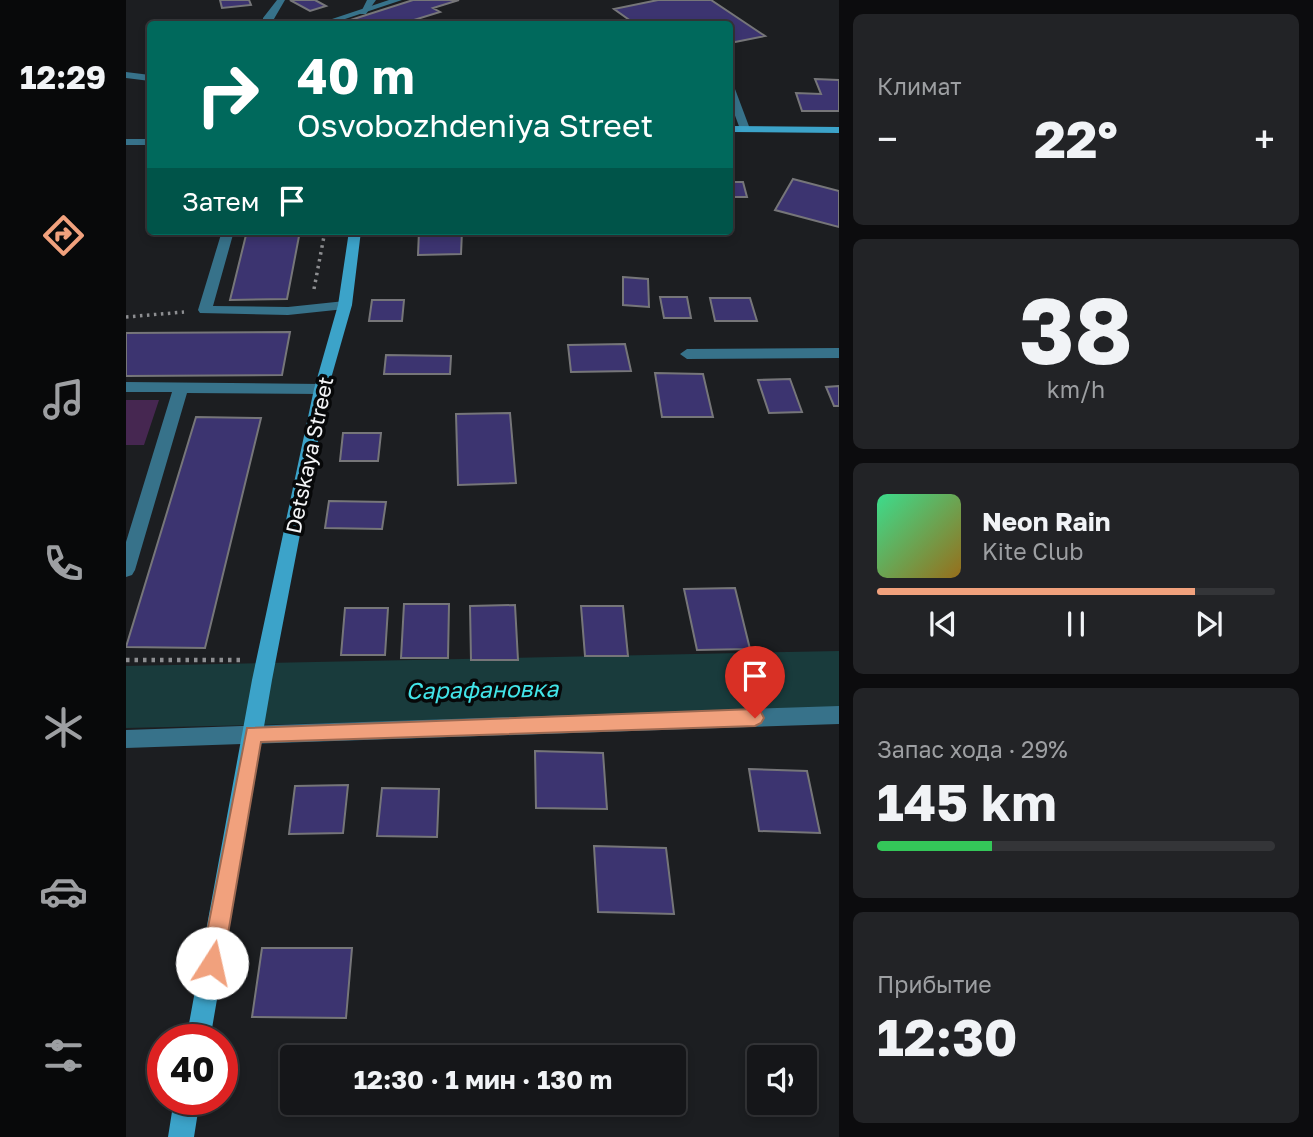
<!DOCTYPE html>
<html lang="ru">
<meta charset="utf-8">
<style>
body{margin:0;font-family:"Golos Text",sans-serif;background:#222326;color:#f1f3f6;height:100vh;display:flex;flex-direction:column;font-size:26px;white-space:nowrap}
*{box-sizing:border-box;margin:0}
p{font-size:23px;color:#9d9fa2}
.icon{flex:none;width:38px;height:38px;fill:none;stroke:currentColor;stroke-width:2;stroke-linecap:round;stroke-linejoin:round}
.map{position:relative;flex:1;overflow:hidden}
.sheet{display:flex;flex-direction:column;gap:14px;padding:14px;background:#0c0c0e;width:474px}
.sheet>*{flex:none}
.top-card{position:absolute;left:21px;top:21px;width:586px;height:214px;border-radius:7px;box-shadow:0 4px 10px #0003,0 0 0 2px #343538;background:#00695c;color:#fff;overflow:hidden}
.buttons{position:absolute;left:621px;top:1045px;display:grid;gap:14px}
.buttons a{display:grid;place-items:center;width:70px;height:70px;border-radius:7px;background:#151619;box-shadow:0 4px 10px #0003,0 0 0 2px #343538;font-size:35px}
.speed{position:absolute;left:21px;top:1024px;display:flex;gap:14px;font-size:35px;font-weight:700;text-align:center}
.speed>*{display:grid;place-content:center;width:91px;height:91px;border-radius:50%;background:#151619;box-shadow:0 4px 10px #0003,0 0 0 2px #343538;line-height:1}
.speed .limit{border:10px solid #d22;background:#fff;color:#111}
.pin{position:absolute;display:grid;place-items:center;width:60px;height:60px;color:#fff;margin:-72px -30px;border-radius:50% 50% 50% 0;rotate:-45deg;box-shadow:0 0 7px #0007}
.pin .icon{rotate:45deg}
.me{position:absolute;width:77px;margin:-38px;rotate:10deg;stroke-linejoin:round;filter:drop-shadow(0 0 5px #0008)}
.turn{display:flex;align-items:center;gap:24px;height:147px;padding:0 35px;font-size:32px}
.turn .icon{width:91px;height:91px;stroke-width:2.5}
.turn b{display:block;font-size:49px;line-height:60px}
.then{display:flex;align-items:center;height:66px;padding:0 35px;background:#0003;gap:14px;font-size:26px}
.big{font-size:52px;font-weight:700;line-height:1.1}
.sheet .widget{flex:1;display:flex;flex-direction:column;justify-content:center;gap:10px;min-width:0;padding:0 24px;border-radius:10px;background:#222326}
.sheet .dial{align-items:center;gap:0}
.dial b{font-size:91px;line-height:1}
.song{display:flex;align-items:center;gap:21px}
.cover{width:84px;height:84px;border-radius:10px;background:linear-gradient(135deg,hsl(150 70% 55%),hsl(40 70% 35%))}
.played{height:7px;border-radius:4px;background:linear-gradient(90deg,#f1a17d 80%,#343538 80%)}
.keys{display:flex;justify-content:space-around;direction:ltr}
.heat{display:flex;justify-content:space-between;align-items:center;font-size:38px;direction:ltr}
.charge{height:10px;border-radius:5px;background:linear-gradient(90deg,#34c759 29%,#343538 0)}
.trip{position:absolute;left:154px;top:1045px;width:406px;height:70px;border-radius:7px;background:#151619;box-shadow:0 4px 10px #0003,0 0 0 2px #343538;font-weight:700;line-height:70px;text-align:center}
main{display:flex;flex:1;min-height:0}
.dock{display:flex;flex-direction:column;width:126px;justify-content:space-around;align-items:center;background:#08090a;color:#9d9fa2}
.dock .icon{width:49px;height:49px}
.dock .on{color:#f1a17d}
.dock b{font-size:32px;color:#f1f3f6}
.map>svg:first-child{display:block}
.green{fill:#462751}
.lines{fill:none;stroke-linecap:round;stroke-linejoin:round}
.river{fill:#193b3c;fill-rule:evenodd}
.building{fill:#3c3470;stroke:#767679;stroke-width:2}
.path-far1{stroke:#8d8e91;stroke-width:3.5;stroke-dasharray:2.5 4.5;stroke-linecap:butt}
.path{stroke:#8d8e91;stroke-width:4.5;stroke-dasharray:3.5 5;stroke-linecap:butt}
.lane{fill:#37728a;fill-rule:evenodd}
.street{fill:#37728a;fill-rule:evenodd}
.secondary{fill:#3ca3c9;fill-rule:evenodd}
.route{fill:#f1a17d;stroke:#9d6951;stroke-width:2}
.labels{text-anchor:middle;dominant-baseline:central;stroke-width:7;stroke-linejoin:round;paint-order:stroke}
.street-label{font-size:21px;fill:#f4f5f7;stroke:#070809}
.water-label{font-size:23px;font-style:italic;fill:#42e4e8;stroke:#070809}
</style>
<main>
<nav class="dock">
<b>12:29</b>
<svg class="icon on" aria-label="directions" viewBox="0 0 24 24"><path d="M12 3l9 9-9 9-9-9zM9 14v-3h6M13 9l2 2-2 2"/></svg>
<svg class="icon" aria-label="music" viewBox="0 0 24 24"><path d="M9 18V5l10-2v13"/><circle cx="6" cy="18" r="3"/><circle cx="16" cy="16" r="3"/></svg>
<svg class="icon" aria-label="phone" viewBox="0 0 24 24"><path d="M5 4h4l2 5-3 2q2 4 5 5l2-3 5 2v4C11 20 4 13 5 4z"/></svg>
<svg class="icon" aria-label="climate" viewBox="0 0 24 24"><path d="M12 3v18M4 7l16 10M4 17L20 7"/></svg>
<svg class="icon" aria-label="car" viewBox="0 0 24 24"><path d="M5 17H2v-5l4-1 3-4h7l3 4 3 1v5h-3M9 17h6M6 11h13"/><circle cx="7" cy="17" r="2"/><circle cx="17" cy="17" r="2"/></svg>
<svg class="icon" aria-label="filters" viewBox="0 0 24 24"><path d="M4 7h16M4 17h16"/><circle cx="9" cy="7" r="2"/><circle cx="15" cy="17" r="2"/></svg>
</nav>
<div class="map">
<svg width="713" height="1137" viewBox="0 0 713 1137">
<rect width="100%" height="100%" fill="#1c1e21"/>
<path class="green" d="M0 400H33L18 445H0Z"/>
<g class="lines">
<path class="river" d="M713 651V711L0 728V666Z"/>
</g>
<path class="building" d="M94 0H123L125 5 96 8Z
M164 0H189L200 6 184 11Z
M287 0H333L307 8 314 12 275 24H212Z
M532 0H585L639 36 604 43V24H509L488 9Z
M689 79 713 80V111H676L670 93 695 94Z
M667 179 713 191V227L649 210Z
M604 182H617L621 197H604Z
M121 231H174L161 299 104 300Z
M293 231H336L335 254 292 255Z
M497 277 522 279 523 307 497 305Z
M534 297H561L565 318H538Z
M584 298H624L631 321H589Z
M246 300H278L276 321H243Z
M164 332 156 375 0 376V333Z
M499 344 505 371 445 372 442 345Z
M260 355 325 356 324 374H258Z
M529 373 577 374 587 417H536Z
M664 379 676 412 643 413 632 380Z
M713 386V406H708L700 387Z
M384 413 390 483 332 485 330 414Z
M70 417 135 418 79 648 0 647Z
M217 433H255L252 461H214Z
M203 501 260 502 256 529 199 528Z
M609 588 624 649 571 650 558 589Z
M278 604H323L322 658H275Z
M389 605 392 660H345L344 606Z
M455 606H497L502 656H459Z
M219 608H262L259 655H215Z
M409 751 477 753 481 809 410 808Z
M623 769 681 771 694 833 633 831Z
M222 785 217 833 163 834 169 786Z
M256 788 313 789 311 837 251 836Z
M468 846 540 848 548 914 472 912Z
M136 948H226L220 1018 126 1017Z"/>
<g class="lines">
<path class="path-far1" d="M188 289 199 231
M0 317 58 312"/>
<path class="path" d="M0 660H115"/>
<path class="lane" d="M241 0H250L240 14H234Z
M604 86 609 89 624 129 623 131 614 129 604 102Z
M96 231H108L87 306 162 307 219 301 226 305 219 309 162 315 74 313 72 310Z
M0 382 195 384 202 389 195 394 61 393 9 570 6 575 0 577V542L46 392H0Z"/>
<path class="street" d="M151 0H159L145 24H137V18Z
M263 0H276L204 24H191Z
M0 72 24 75V81L0 78Z
M0 139H24V145H0Z
M713 348V358L561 359 554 354 561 349Z
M713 706V724L0 748V730Z"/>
<path class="secondary" d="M604 126 713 127V133L604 132Z
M223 231H235L226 305 202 389 146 680 84 1040H60L126 680 188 389 212 305Z
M48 1099H74L68 1137H42Z"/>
</g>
<path class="route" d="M629 709 635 712 638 718 635 723 629 726 135 742 97 963 93 971 86 974 78 971 75 963 121 728Z"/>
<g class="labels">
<g class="street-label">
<text transform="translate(183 455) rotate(-78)">Detskaya Street</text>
</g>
<g class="water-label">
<text transform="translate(356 689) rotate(-1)">Сарафановка</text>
</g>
</g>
</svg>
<div class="buttons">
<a><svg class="icon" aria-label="sound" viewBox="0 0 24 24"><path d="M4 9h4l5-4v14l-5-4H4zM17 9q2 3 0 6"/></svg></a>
</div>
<div class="speed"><div class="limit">40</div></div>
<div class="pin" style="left:629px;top:718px;background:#d93025"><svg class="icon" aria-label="arrive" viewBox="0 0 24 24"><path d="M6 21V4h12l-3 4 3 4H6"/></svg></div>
<svg class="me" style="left:86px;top:963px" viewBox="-20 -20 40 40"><circle r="19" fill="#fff"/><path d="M0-13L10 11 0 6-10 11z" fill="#f1a17d"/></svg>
<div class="trip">12:30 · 1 мин · 130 m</div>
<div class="top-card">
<div class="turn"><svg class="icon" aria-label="right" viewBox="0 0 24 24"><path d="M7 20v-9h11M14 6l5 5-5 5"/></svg><div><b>40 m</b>Osvobozhdeniya Street</div></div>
<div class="then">Затем<svg class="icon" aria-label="arrive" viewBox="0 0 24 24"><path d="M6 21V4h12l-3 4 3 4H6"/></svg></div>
</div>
</div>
<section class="sheet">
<div class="widget"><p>Климат</p>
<div class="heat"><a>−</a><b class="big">22°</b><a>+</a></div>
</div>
<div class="widget dial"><b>38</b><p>km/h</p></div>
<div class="widget">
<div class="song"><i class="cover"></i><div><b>Neon Rain</b><p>Kite Club</p></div></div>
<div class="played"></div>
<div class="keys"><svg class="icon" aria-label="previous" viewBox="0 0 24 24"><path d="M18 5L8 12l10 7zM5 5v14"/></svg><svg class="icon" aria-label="pause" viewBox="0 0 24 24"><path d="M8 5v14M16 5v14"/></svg><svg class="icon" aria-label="next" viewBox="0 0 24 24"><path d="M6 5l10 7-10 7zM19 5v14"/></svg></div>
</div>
<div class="widget"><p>Запас хода · 29%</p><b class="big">145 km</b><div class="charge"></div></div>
<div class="widget"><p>Прибытие</p><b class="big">12:30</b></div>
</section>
</main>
